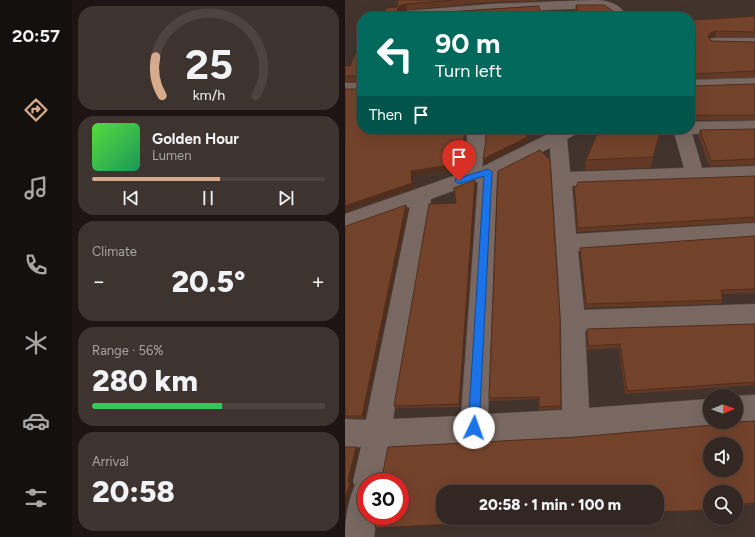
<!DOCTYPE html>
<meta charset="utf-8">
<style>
body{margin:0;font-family:Figtree,sans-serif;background:#3d332f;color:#f1f3f6;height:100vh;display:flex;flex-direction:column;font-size:15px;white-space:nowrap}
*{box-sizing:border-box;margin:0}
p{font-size:13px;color:#a8a5a5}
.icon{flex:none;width:22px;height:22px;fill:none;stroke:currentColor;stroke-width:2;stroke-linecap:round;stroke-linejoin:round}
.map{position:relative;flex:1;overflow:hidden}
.side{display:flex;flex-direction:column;gap:6px;padding:6px;background:#1c1513;width:273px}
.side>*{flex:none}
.hud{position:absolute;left:12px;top:12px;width:338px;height:122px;border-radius:16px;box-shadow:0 4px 16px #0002,0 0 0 1px #4d4440;background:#00695c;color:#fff;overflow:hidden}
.needle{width:26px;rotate:89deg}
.fabs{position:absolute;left:358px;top:389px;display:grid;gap:8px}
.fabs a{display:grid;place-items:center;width:40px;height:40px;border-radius:50%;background:#322722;box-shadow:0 4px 16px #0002,0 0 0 1px #4d4440;font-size:20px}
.speed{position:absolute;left:12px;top:473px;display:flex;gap:8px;font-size:20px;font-weight:700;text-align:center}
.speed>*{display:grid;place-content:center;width:52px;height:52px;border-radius:50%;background:#322722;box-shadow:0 4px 16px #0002,0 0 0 1px #4d4440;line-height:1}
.speed .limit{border:6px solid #d22;background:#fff;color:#111}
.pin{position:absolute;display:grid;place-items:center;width:34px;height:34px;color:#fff;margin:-41px -17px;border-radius:50% 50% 50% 0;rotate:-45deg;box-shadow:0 0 4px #0007}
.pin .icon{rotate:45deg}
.me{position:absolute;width:44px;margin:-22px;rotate:3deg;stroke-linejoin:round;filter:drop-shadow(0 0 3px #0008)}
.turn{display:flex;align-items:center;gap:14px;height:84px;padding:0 12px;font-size:18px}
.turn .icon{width:52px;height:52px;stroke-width:2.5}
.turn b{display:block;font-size:28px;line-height:34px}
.then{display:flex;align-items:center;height:38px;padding:0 12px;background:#0003;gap:8px;font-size:15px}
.big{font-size:30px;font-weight:800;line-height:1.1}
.side .tile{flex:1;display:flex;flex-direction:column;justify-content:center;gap:6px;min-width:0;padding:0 14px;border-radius:16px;background:#3d332f}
.side .dial{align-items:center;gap:0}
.dial svg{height:104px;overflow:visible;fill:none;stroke:#4d4440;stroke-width:7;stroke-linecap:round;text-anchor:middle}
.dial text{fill:#f1f3f6;stroke:none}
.song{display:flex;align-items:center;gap:12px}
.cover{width:48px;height:48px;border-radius:6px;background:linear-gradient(135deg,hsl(110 70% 55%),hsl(150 70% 35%))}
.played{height:4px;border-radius:2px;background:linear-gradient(90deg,#d6ab8b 55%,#4d4440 55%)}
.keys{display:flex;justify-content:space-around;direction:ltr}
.heat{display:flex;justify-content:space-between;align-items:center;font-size:22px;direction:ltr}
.charge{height:6px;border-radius:3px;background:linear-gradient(90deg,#34c759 56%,#4d4440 0)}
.trip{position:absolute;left:91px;top:485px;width:228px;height:40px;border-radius:16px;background:#322722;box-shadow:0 4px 16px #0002,0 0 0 1px #4d4440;font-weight:800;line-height:40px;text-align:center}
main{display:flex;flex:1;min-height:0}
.menu{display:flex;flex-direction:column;width:72px;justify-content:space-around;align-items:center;background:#14100e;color:#a8a5a5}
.menu .icon{width:28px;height:28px}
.menu .current{color:#d6ab8b}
.menu b{font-size:18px;color:#f1f3f6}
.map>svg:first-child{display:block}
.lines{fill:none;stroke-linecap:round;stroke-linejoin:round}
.minor-casing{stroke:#5c504b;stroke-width:1}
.minor{fill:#786861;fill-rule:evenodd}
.wall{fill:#633925}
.shaded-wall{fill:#502e1e}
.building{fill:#73422b;stroke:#502e1e;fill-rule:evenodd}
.route{fill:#1a73e8;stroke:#114b97}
</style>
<main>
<nav class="menu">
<b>20:57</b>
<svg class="icon current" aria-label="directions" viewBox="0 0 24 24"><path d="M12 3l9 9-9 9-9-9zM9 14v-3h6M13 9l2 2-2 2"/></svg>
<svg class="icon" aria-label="music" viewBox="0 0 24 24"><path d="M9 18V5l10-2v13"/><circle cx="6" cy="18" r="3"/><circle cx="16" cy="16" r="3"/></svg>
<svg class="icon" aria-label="phone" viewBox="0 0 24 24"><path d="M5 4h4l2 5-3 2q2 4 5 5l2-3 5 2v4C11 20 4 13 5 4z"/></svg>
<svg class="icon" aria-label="climate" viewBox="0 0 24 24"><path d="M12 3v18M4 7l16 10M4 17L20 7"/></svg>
<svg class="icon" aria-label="car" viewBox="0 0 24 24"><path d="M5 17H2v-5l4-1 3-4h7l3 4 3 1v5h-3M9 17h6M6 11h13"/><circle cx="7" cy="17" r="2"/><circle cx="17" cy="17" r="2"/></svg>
<svg class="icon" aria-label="filters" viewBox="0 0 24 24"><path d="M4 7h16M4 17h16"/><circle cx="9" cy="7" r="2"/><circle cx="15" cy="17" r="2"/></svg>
</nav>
<section class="side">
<div class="tile dial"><svg viewBox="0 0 100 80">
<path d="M14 69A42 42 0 1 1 86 69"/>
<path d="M14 69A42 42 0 0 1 9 39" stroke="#d6ab8b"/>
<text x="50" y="56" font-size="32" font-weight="700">25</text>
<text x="50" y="72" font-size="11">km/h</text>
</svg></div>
<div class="tile">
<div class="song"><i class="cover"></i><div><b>Golden Hour</b><p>Lumen</p></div></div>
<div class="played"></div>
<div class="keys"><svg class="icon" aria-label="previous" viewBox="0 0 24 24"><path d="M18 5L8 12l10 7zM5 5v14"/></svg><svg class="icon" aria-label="pause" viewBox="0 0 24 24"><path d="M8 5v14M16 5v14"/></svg><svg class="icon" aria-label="next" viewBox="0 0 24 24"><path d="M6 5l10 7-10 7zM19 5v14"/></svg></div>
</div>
<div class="tile"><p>Climate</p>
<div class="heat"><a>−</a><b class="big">20.5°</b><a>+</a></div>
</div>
<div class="tile"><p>Range · 56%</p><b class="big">280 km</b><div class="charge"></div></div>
<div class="tile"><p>Arrival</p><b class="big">20:58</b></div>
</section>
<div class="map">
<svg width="410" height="537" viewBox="0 0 410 537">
<rect width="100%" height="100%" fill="#42342d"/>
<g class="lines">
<defs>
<path id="minor" d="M251 0C264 1 276 4 282 17H268C265 10 258 8 251 8L147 12 86 17H57L55 15 57 12 62 11 147 4Z
M370 38H410V46L365 45 363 42 365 39Z
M410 78V88L345 90V80Z
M0 83H17V93H0Z
M410 121V133L347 134 357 168 410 166V180L227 186 231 234 410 223V239L233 251 239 310 410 304V326L240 331 244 408 365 399V422H373L365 425 231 437 44 447 38 482H21V516H32L29 537H0C0 520 3 501 10 485L8 482 16 447H0V419L21 420 65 207 0 230V214L117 173 122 145V129H140V145L137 167 213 129H236L233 133 222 139 225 172 339 168 328 129H345V122ZM205 148 216 321 217 410 143 414 152 175ZM133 182 116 416 48 419 86 199Z
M410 395V421L391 422H390V396Z"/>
</defs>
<use href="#minor" class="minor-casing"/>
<use href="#minor" class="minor"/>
</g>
<path class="wall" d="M53 0H192V1L147 2 62 10 56 11 55 13H85L194 6 195 17H39L52 7Z
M231 5 273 17H232L230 10Z
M410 16V37H370L364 38 367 41 410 42V77L345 79V85L347 86 410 84V120H348L345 112V20L369 19Z
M0 66H5L120 129V145L116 172 108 175 107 171 68 176 69 188 0 212V89H16V82H0Z
M317 129 305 168 240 170 241 160Z
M410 129V165L364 166 353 135 355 130Z
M153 171 216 406 215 409 194 410V399L145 401 144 398Z
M410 176V222L232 232 229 191V186L231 187Z
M131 184 115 407 51 408 49 406 111 203Z
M61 205 63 209 20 418H0V229Z
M410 236V293L377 294 378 300 376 304 240 308 235 252V248Z
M410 324V385L280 394 274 348 242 350V329Z
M410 421V504L391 506 365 492V510L312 512V492L98 518H229L30 528 232 437 368 425 393 422Z"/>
<path class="shaded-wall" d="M60 4 62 10 56 11 54 15 52 10 54 6Z
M371 31 370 37 364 38 362 43 365 33Z
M119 129H120V145L116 172 108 175 107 171 68 176 69 188 0 212V206L66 171Z
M183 137V142L139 164 138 159Z
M130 180 131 184 115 407 114 404Z
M61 205 63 209 20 418 17 416Z
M11 447 14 448 7 482 8 485 2 504 0 519V498L3 481Z"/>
<path class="building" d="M53 0H112L60 4 54 6 52 10 55 13H85L194 6 195 15H193V17H39L41 8 52 7Z
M231 5H259L271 13 273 17H234Z
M410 16V32L371 31 365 33 363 37 367 41 410 42V71L346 74 345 85 347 86 410 84V115H350L345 101V20L369 19Z
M17 33V129H119V140L114 167 106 169V165L66 171 67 183 0 206V89H16V76H0V66H5L10 54 14 34Z
M140 129H176L183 137 138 159 141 140Z
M254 129H316L308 157 241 160Z
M410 129V159L366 161 355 130Z
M195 150 205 160 215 318 216 406 194 407V397L144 398 153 171Z
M410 176V217L233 228 229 186 231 187 233 182Z
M130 180 114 404 49 406 84 204 111 203 109 188Z
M61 205 17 416H0V229L1 226Z
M410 236V289L376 290 378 300 241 304 235 248Z
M410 324V382L282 391 275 344 243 346 242 329Z
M391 419 393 422 410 421V503L391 505V492H365V510L312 512V492H98V518H221L30 528V516H55V482H36L43 447 232 437 368 425 373 422H391ZM365 444H391V470H365Z
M0 447H11L3 481 5 484 0 498Z
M19 482H21V514H19Z"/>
<path class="route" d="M143 169 147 172 134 428 133 432 129 434 125 432 123 428 139 176 114 184 110 181 111 179Z"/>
</svg>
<div class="fabs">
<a><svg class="needle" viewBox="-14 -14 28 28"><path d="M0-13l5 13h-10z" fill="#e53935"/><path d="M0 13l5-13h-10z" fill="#a8a5a5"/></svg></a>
<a><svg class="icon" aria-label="sound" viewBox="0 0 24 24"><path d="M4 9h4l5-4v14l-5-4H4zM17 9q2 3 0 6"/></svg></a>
<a><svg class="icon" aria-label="search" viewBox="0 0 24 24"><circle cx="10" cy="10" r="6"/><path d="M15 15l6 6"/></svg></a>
</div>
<div class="speed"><div class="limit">30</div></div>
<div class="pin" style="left:114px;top:181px;background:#d93025"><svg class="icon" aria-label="arrive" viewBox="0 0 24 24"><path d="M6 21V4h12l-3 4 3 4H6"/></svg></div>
<svg class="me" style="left:129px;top:428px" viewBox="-20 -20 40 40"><circle r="19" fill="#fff"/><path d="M0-13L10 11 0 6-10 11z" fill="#1a73e8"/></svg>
<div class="trip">20:58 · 1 min · 100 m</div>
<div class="hud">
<div class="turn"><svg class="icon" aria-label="left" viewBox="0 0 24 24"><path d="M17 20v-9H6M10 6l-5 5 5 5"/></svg><div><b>90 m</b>Turn left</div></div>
<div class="then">Then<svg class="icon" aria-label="arrive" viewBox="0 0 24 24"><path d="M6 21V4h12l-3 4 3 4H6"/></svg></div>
</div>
</div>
</main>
